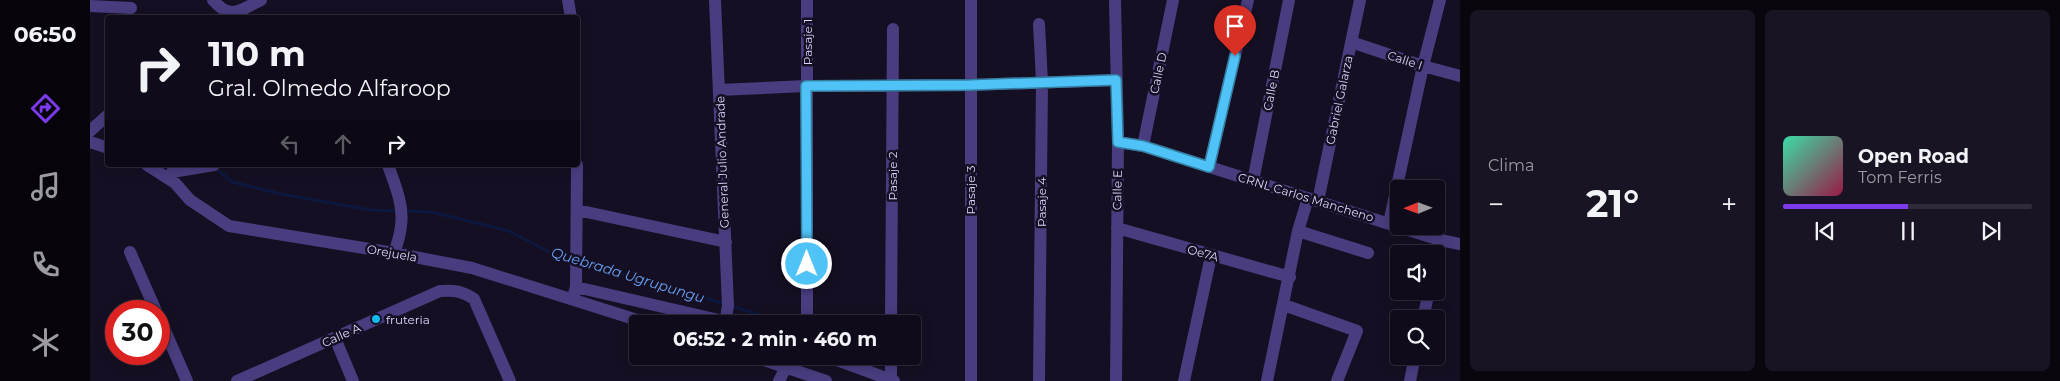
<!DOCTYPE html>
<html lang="es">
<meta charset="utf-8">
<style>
body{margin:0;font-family:Montserrat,sans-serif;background:#191423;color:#f1f3f6;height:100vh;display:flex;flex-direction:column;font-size:19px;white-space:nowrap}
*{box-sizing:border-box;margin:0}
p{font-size:16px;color:#9c9ba2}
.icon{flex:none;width:28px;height:28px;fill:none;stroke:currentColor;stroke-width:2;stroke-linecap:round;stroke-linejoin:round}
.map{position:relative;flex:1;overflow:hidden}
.drawer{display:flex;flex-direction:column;gap:10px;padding:10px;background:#09060e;width:600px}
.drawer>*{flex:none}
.hud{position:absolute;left:15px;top:15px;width:475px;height:152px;border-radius:5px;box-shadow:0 2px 12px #0003,0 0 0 1px #302b39;background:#100b1a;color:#f1f3f6;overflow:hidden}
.needle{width:32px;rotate:269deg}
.tools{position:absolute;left:1300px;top:180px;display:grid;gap:10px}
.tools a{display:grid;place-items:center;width:55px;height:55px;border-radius:5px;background:#100b1a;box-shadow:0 2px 12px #0003,0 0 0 1px #302b39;font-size:25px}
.speed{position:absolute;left:15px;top:300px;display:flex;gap:10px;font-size:25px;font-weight:700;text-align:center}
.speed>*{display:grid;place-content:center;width:65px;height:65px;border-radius:50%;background:#100b1a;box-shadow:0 2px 12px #0003,0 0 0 1px #302b39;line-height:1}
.speed .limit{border:8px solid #d22;background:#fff;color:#111}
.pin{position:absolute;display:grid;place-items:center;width:42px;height:42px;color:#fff;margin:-51px -21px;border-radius:50% 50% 50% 0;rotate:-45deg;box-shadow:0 0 5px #0007}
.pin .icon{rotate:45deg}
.me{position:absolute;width:55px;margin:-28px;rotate:0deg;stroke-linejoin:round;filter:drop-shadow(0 0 4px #0008)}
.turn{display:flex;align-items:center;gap:18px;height:105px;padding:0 20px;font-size:22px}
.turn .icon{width:65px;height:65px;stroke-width:2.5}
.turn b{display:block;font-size:35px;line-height:42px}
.lanes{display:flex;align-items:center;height:48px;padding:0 20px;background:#0003;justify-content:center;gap:25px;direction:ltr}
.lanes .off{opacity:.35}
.big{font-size:38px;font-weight:700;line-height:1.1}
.drawer .card{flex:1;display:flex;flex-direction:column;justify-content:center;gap:8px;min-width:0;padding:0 18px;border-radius:8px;background:#191423}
.song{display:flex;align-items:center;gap:15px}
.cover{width:60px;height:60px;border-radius:8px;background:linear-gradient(135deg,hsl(160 70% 55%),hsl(340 70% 35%))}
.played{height:5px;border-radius:2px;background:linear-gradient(90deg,#7c3aed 50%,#302b39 50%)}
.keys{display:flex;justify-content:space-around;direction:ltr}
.heat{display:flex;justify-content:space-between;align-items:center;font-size:28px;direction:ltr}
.drawer .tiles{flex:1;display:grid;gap:10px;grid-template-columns:repeat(2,1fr)}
.trip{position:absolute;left:539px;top:315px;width:292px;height:50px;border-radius:5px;background:#100b1a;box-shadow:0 2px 12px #0003,0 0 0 1px #302b39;font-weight:700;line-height:50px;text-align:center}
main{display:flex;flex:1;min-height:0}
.tabs{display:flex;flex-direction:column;width:90px;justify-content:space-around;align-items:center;background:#06040a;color:#9c9ba2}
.tabs .icon{width:35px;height:35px}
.tabs .on{color:#7c3aed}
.tabs b{font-size:22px;color:#f1f3f6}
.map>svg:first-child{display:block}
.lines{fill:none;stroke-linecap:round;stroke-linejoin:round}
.stream{stroke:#0d183e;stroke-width:3}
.minor{stroke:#493d7f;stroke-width:12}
.route-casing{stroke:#337fa1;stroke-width:12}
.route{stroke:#4fc3f7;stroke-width:9}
.poi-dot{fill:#0eb9ee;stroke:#150f23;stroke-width:2}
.labels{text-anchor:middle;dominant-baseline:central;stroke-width:5;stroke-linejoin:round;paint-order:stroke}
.street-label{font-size:12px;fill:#ded4fc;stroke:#150f23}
.poi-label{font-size:12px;fill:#ded4fc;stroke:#150f23;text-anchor:start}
.water-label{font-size:14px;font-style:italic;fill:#68a1f6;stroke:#150f23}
</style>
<main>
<nav class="tabs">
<b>06:50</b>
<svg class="icon on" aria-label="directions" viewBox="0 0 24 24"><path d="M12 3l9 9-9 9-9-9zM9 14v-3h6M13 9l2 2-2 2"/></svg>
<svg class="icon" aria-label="music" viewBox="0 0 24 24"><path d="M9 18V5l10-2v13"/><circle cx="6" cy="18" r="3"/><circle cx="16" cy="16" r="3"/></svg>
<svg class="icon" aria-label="phone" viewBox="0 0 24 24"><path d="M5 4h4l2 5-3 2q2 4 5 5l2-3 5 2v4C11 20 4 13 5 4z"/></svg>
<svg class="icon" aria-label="climate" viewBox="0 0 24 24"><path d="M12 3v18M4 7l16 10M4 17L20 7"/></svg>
</nav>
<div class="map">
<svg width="1370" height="381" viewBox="0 0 1370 381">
<rect width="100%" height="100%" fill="#150f23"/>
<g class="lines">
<path class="stream" d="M124 167 142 182 191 194 281 210 308 211
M314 211 342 212 419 231 465 255 484 260
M490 262 635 304
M641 306 698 323"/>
<path class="minor" d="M123 0C141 21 150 10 171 0
M478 0 481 18
M625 0 638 306 635 324
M1025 0 1028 142 1026 381
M0 6 41 8
M1261 42 1333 66 1370 76
M629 90 716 86 880 85 1026 80
M0 131 18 115
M0 142 18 148
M1028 142 1053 146 1350 240 1370 244
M1053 146 1083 0
M57 165 85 183 100 200 139 226 304 253 382 268 560 324
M298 165C305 185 314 205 311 226 310 235 307 245 304 253
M1119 167 1158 0
M82 172 124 165
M1163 181 1199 0
M1228 201 1270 0
M487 210 636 242
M1299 223 1333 66 1350 0
M1027 228 1200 277
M1208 231 1278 253
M40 252 66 311
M1346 256 1350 240
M486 287 642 323
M484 294 486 287 487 165
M1194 305 1267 331 1247 381
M69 317 97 381
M1333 319 1339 291
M717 324V0
M801 324 803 29
M245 338 263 381
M662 356 736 381
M736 356 804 381
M147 381 350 291C364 290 372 291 384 299L420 381
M689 381 695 369
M801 381V356
M881 381V0
M949 381 952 82 949 24
M1094 381 1121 256
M1177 381 1208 231 1218 198
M1320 381 1325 356"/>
</g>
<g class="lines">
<defs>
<path id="route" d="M717 264 716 86 880 85 1026 80 1028 142 1053 146 1119 167 1145 56"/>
</defs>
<use href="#route" class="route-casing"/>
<use href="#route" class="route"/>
</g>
<circle class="poi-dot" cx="286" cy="319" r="5"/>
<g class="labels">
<g class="street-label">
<text transform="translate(717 42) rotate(-90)">Pasaje 1</text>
<text transform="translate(1315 60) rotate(18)">Calle I</text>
<text transform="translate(1068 73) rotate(-78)">Calle D</text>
<text transform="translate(1181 90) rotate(-79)">Calle B</text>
<text transform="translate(1249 100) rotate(-78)">Gabriel Galarza</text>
<text transform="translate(632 162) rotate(-92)">General Julio Andrade</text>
<text transform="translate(802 176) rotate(-90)">Pasaje 2</text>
<text transform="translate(880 190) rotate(-90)">Pasaje 3</text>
<text transform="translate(1027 190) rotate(-89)">Calle E</text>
<text transform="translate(1216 197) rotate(17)">CRNL Carlos Mancheno</text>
<text transform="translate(951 202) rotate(-90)">Pasaje 4</text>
<text transform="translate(302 253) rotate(10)">Orejuela</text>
<text transform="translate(1113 253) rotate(16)">Oe7A</text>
<text transform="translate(251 335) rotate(-24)">Calle A</text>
</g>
<g class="poi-label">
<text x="296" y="319">fruteria</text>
</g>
<g class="water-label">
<text transform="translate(538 275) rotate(17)">Quebrada Ugrupungu</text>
</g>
</g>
</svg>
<div class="tools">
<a><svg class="needle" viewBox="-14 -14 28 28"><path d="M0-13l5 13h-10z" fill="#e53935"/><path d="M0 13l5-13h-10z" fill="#9c9ba2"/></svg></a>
<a><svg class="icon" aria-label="sound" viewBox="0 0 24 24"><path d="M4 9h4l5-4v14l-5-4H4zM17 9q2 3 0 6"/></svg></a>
<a><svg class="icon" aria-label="search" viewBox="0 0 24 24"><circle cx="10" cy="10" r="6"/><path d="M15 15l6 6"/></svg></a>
</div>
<div class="speed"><div class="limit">30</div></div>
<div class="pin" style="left:1145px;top:56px;background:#d93025"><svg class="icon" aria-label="arrive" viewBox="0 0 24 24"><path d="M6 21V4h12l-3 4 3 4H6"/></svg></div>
<svg class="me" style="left:717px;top:264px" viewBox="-20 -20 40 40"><circle r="17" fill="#4fc3f7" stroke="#fff" stroke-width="3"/><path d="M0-11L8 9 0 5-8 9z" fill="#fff"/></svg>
<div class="trip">06:52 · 2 min · 460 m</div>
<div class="hud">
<div class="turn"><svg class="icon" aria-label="right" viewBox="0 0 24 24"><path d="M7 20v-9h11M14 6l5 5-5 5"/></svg><div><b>110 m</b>Gral. Olmedo Alfaroop</div></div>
<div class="lanes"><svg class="icon off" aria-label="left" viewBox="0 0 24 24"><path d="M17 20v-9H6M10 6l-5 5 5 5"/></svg><svg class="icon off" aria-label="ahead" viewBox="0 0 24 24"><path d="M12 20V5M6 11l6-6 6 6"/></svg><svg class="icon" aria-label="right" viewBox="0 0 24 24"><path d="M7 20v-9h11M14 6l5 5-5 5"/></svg></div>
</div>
</div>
<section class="drawer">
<div class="tiles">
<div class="card"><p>Clima</p>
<div class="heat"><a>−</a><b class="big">21°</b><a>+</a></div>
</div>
<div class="card">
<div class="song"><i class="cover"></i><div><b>Open Road</b><p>Tom Ferris</p></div></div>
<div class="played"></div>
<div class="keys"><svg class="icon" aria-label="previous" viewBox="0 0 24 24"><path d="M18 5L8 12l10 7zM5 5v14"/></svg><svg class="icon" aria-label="pause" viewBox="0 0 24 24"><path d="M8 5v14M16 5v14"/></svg><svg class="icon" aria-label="next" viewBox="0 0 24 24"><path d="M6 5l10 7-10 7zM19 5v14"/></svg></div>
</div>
</div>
</section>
</main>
